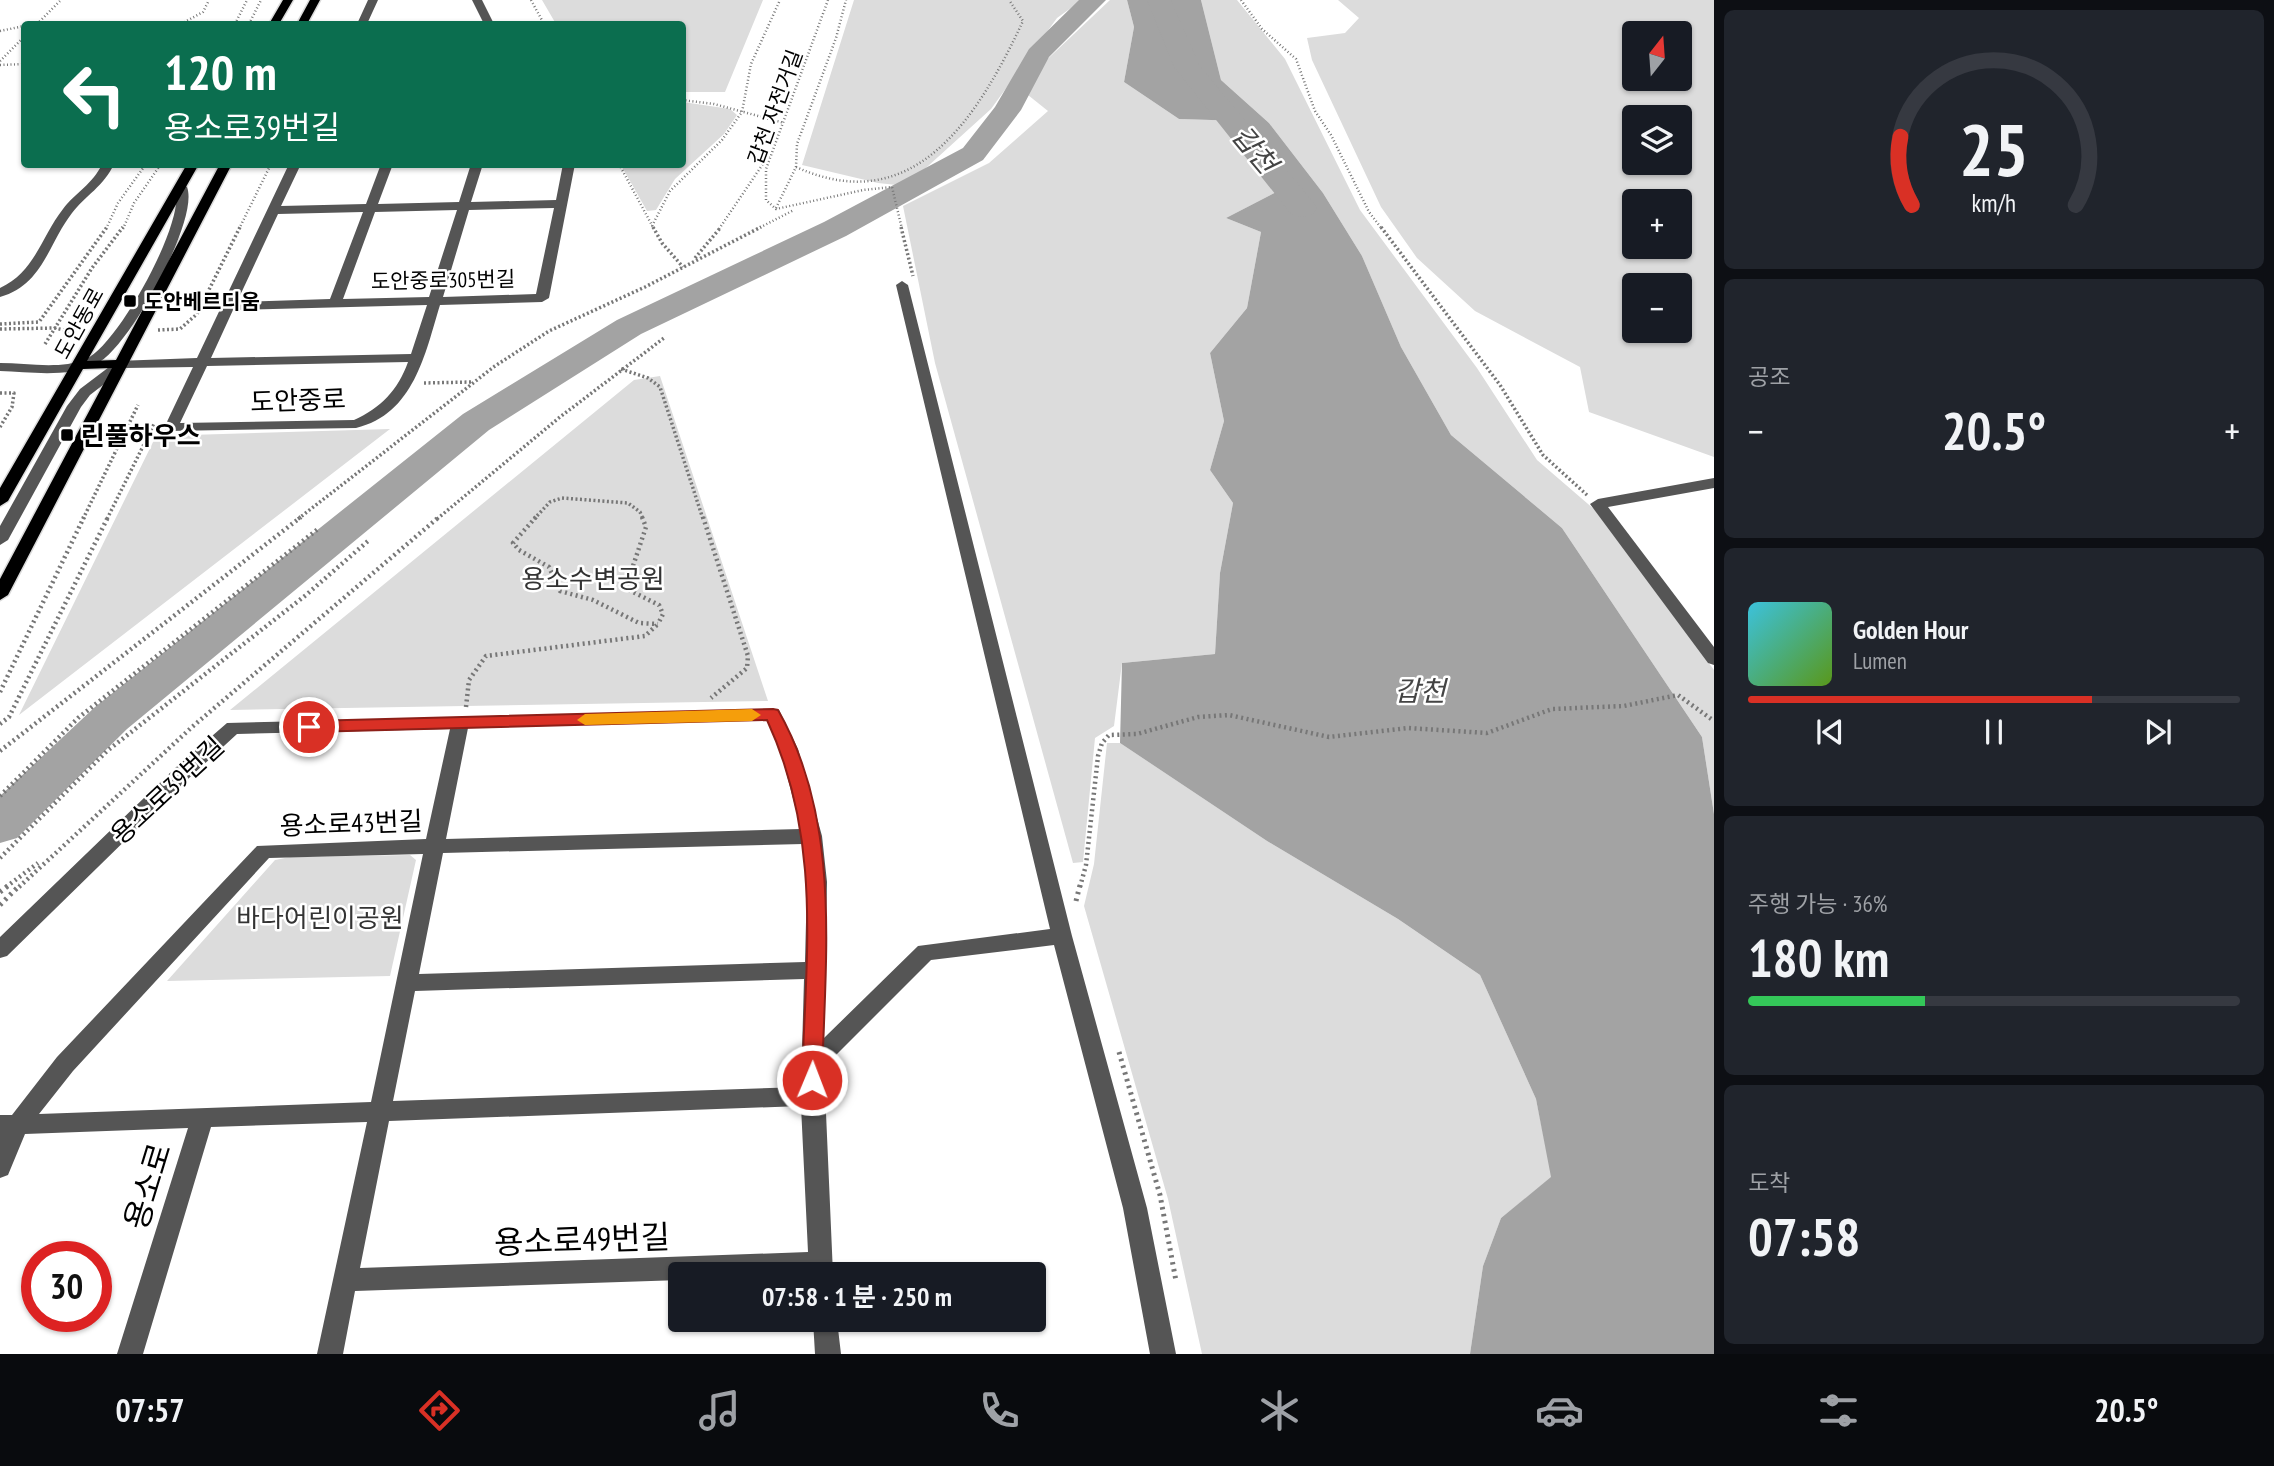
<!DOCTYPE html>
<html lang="ko">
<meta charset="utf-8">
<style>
body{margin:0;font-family:"PT Sans Narrow","Noto Sans KR",sans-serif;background:#20242c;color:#f1f3f6;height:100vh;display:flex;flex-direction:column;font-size:26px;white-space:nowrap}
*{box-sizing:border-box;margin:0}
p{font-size:23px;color:#9ea1a6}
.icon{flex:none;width:38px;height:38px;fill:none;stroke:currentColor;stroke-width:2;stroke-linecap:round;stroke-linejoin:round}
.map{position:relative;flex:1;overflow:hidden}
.details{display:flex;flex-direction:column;gap:10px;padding:10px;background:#0d0f14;width:560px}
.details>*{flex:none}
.banner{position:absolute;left:21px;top:21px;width:665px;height:147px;border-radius:7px;box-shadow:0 2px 5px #0004;background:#0b6e4f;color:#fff;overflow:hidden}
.needle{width:46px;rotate:17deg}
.tools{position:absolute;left:1622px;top:21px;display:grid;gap:14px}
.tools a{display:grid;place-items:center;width:70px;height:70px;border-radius:7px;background:#171b24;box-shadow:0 2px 5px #0004;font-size:35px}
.speed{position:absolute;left:21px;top:1241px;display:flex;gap:14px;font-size:35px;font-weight:700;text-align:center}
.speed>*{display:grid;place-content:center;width:91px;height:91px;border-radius:50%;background:#171b24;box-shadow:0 2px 5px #0004;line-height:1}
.speed .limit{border:10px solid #d22;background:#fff;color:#111}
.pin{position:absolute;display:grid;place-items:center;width:60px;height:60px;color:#fff;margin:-30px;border:4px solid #fff;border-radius:50%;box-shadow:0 2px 7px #0007}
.me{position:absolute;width:77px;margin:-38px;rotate:1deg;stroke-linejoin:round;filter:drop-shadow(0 0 5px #0008)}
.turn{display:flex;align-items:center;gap:24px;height:147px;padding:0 28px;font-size:32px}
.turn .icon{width:91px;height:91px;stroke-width:2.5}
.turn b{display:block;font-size:49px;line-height:60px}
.big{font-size:52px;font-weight:700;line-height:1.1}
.details .card{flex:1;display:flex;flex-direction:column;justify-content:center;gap:10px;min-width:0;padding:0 24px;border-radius:10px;background:#20242c}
.details .dial{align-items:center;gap:0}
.dial svg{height:182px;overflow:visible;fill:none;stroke:#363941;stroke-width:7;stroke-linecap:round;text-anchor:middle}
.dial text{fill:#f1f3f6;stroke:none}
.song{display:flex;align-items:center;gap:21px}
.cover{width:84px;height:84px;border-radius:10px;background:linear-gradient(135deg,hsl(190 70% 55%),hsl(90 70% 35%))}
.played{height:7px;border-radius:4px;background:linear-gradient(90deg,#d93025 70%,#363941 70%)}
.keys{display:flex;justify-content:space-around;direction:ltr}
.heat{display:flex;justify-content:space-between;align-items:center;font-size:38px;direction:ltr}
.charge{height:10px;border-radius:5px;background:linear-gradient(90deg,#34c759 36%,#363941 0)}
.trip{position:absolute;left:668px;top:1262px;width:378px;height:70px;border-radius:7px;background:#171b24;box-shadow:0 2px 5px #0004;font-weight:700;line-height:70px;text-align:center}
.menu{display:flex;height:112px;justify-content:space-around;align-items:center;background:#090b0e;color:#9ea1a6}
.menu .icon{width:49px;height:49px}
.menu .active{color:#d93025}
.menu b{font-size:32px;color:#f1f3f6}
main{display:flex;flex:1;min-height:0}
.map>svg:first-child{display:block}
.green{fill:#dcdcdc;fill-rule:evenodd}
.water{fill:#a3a3a3}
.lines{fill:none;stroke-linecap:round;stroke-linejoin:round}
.river{fill:#a3a3a3;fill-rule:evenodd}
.major-casing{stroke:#dbdbdb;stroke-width:3}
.path-far3{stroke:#777;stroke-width:2.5;stroke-dasharray:1 2.5;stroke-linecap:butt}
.path-far2{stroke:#777;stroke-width:3.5;stroke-dasharray:2 2.5;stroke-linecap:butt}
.path-far1{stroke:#777;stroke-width:4.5;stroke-dasharray:2 3.5;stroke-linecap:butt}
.path{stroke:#777;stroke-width:5;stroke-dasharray:2.5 4.5;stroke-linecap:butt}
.minor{fill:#555;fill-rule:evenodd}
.major{fill:#000;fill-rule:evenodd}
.route{fill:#d93025;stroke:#8d1f18;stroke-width:2}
.slow{fill:#f59e0b}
.poi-dot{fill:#000;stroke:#fff;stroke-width:2.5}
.labels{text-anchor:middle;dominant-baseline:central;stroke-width:5;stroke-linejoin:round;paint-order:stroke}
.far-street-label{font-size:21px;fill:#000;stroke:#fff}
.far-poi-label{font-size:21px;font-weight:bold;fill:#000;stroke:#fff;text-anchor:start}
.street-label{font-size:26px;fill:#000;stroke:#fff}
.poi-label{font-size:26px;font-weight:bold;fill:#000;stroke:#fff;text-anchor:start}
.park-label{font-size:26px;fill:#333;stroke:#fff}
.water-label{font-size:28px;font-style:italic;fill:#444;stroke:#fff}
.near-street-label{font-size:32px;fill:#000;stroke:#fff}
</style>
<main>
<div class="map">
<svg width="1714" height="1354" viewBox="0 0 1714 1354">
<rect width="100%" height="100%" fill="#fff"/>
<path class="green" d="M542 0H763L725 92H683L682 24H556Z
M854 0H1082L1057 18 991 109 906 186 878 183 802 165Z
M1110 0H1127L1134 27 1124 82 1179 119 1244 121 1280 190 1226 218 1261 232 1247 308 1210 353 1224 421 1210 470 1233 503 1220 573 1215 654 1122 663 1114 726 1095 738 1083 862 1073 863 935 363 903 206 989 163 1048 111 1028 95 1038 68Z
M1201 0H1237L1285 59 1360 210 1477 368 1537 460 1595 510 1714 670V814L1702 737 1562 528 1451 435 1401 347 1362 256 1323 193 1269 123 1221 80Z
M1338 0H1714V457L1589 412 1580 367 1475 311 1417 258 1381 207 1312 60 1307 38 1345 33 1359 18ZM1634 33H1680V79H1634ZM1634 117H1680V163H1634ZM1634 201H1680V247H1634ZM1634 285H1680V331H1634Z
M683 102 730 109 737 115 724 134 675 179 656 210 647 211 621 165 682 164Z
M660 376 768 701 230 710 634 380Z
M390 429 19 715 156 436Z
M1107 743H1120L1267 841 1398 919 1480 975 1536 1099 1552 1177 1501 1218 1483 1266 1470 1354H1202L1168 1199 1084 906 1094 864Z
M410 855 416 860 390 976 167 981 275 860 290 857Z"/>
<path class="water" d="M1127 0H1201L1221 80 1269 123 1323 193 1362 256 1401 347 1451 435 1562 528 1702 737 1714 814V1354H1470L1483 1266 1501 1218 1551 1177 1536 1099 1480 975 1398 919 1267 841 1120 743 1122 663 1215 654 1220 573 1233 503 1210 470 1224 421 1210 353 1247 308 1261 232 1226 218 1280 190 1244 121 1179 119 1124 82 1134 27Z"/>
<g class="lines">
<path class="river" d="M1079 0H1106L1049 57 1021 110 983 160 846 236 641 334 489 430 127 729 17 838 0 843V796L95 707 463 414 617 320 824 222 963 148 995 107 1029 49Z
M1147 0H1171L1199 65 1313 202 1317 208 1313 214 1302 217 1291 214 1174 67Z"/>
<defs>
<path id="major" d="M283 0H293L279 24H269Z
M310 0H320L307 24H297Z
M187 164H199L87 361 116 360 220 164H232L8 595 0 600V579L112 368 83 369 8 501 0 506V488Z"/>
</defs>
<use href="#major" class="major-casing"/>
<path class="path-far3" d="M531 0 544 24
M828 0 766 169V200L776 209 863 190 892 187 902 229
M1241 0 1262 29 1296 59 1315 111 1331 135 1369 212 1382 229
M37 24 61 0
M181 24 203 12 209 0
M235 24 247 0
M249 24 261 0
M0 31 24 26
M0 61 24 37
M0 65 24 64
M682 100 714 104 784 123
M619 164 654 229
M796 167C915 221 979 115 1023 21L1009 0
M776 208 796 167 797 144 836 38 846 0
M652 226 670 191 722 140 742 112 751 64 780 0
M106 229 118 203 146 164
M123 229 134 203 161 164
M239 229 271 164
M719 229 769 155
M757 229 794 210"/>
<path class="path-far2" d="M653 227 662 243 683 267
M901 227 913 276
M1381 227 1500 385 1543 455 1587 495
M695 258 721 227
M0 324 39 322 107 227
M0 329 55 328 92 268 123 227
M158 330 180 329 197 314 240 227
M45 344 55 328 72 332
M621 369 648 378 660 387 703 519
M424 383 471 382
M0 393H14L12 407 0 427
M83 519 138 405
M107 519 154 424
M298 519 495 366 549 331 645 287 761 227
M437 519 560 417 664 338
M534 519 550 502 562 498 628 503 640 512 643 519"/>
<path class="path-far1" d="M536 517 513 543 519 550 549 567 560 591 593 600 639 623 658 624
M642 517 646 527 627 584 629 590 659 605 663 614 658 624
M703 517 748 656 747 668 711 698
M0 692 84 517
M466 707 469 680 486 656 645 636 658 624
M0 724 9 717 108 517
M0 751 301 517
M0 796 78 718 318 529
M0 858 107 751 306 595 368 541
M6 887 38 863
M19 887 192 727 439 517
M1080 887 1086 865 1098 756 1102 743 1109 735 1137 734 1198 717 1229 715 1329 737 1408 728 1487 733 1552 709 1624 706 1678 695 1714 721"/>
<path class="path" d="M0 892 9 885
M1076 901 1080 885
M0 905 20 885
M1119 1052 1160 1195 1176 1281"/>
<path class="minor" d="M368 0H378L367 24H357Z
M472 0H482L494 24H484Z
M102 164H114C104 186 85 196 72 213 48 244 43 285 0 297V288C35 272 41 237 63 209 75 193 93 184 102 164Z
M289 164H301L281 206 366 204 381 164H393L378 204 459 202 471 164H483L471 202 556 200 563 164H575L549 298 542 302 440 305C425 354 414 414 356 428L166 431 164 428 193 367 125 368 90 395 81 407 8 540 0 545V526L67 406 80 389 117 361 197 358ZM554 208 536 294 443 297 469 210ZM457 210 429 297 343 299 375 212ZM363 212 330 299 237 302 278 214ZM427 305 411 354 211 358 233 310ZM408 362C398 390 381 408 354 420L180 423 207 366Z
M181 183 187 187C200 219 128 350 96 364 67 378 31 372 0 371V363C27 363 60 370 86 359 117 346 188 219 175 187Z
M902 281 908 285 1072 936 1147 1208 1176 1354H1150L1123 1208 1054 945 931 960 824 1067 833 1274H681V1280L355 1291 343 1354H317L367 1122 211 1127 143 1354H117L188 1128 25 1134 8 1175 0 1178V1115H12L57 1057 257 846 426 839 450 729 237 734 188 779 7 956 0 958V937L174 769 227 723 779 710 798 749 822 836 827 882 824 1038 918 946 1050 929 896 285ZM767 720 780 749 801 829 446 839 468 728ZM803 844 807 882 805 962 419 974 443 853ZM423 854 371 1102 39 1114 73 1071 269 858ZM804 979 801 1087 393 1101 415 991ZM801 1106 808 1252 360 1268 389 1121Z
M1714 478V488L1608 507 1714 647V665L1708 663 1590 504 1598 499Z
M813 1320H837L841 1354H815Z"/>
<use href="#major" class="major"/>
</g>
<path class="route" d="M773 709 778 710C842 822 825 957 822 1080L819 1086 812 1089 805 1086 802 1080C806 953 822 839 767 720L309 732 300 727 309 721Z"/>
<path class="slow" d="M752 709 761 715 752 721 585 725 577 720 585 714Z"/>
<g class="poi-dot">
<rect x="123" y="294" width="14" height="14" rx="3.5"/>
<rect x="60" y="428" width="14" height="14" rx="3.5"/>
</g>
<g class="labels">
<g class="far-street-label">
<text transform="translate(775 107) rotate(-70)">갑천 자전거길</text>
<text transform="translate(443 280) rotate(-1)">도안중로305번길</text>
<text transform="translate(79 323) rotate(-61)">도안동로</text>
</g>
<g class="far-poi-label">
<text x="144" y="301">도안베르디움</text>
</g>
<g class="street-label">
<text transform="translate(298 400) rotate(-2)">도안중로</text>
<text transform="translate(167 790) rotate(-43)">용소로39번길</text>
<text transform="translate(351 823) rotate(-2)">용소로43번길</text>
</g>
<g class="poi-label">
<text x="81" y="435">린풀하우스</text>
</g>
<g class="park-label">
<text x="593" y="578">용소수변공원</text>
<text x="320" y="917">바다어린이공원</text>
</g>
<g class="water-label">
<text transform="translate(1255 149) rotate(50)">갑천</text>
<text x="1420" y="690">갑천</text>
</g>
<g class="near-street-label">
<text transform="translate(147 1186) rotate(-73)">용소로</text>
<text transform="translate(582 1239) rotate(-2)">용소로49번길</text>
</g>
</g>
</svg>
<div class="tools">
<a><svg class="needle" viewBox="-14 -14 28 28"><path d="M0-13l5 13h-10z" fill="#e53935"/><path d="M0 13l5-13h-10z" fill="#9ea1a6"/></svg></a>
<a><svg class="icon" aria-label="layers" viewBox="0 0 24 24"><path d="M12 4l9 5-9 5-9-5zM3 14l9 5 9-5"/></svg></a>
<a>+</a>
<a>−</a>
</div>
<div class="speed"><div class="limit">30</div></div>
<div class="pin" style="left:309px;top:727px;background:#d93025"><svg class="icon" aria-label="arrive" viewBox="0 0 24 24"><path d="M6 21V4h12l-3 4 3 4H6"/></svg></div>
<svg class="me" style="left:812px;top:1080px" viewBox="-20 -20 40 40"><circle r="17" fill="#d93025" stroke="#fff" stroke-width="3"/><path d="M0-11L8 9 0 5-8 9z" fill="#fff"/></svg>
<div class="trip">07:58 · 1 분 · 250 m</div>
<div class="banner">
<div class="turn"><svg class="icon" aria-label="left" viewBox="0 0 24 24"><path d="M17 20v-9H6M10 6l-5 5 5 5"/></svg><div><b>120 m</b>용소로39번길</div></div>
</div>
</div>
<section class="details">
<div class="card dial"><svg viewBox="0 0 100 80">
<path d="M14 69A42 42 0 1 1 86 69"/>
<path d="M14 69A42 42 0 0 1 9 39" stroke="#d93025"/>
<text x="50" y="56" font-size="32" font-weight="700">25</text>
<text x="50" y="72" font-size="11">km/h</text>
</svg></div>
<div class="card"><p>공조</p>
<div class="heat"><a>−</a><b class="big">20.5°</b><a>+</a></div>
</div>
<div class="card">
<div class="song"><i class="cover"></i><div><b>Golden Hour</b><p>Lumen</p></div></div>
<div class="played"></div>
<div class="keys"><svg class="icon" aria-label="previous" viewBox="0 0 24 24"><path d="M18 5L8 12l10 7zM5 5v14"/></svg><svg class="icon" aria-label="pause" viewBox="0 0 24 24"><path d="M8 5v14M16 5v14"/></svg><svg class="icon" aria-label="next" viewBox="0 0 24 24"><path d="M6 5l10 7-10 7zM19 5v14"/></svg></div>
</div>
<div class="card"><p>주행 가능 · 36%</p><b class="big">180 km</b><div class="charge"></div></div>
<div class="card"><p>도착</p><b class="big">07:58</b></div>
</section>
</main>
<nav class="menu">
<b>07:57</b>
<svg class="icon active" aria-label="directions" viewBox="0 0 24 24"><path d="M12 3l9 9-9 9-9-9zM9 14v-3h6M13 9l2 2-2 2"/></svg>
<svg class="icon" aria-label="music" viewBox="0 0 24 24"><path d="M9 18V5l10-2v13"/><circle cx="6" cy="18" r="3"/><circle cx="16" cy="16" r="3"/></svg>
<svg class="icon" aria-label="phone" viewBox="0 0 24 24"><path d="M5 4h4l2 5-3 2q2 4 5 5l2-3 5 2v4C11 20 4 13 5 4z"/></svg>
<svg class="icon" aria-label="climate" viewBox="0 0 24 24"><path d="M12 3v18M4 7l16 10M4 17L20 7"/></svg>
<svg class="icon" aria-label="car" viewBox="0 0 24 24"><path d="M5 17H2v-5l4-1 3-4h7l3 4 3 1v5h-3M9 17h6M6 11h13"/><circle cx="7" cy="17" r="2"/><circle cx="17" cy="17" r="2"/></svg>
<svg class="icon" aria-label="filters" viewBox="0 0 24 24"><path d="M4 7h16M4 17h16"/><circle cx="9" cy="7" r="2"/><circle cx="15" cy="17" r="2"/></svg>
<b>20.5°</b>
</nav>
